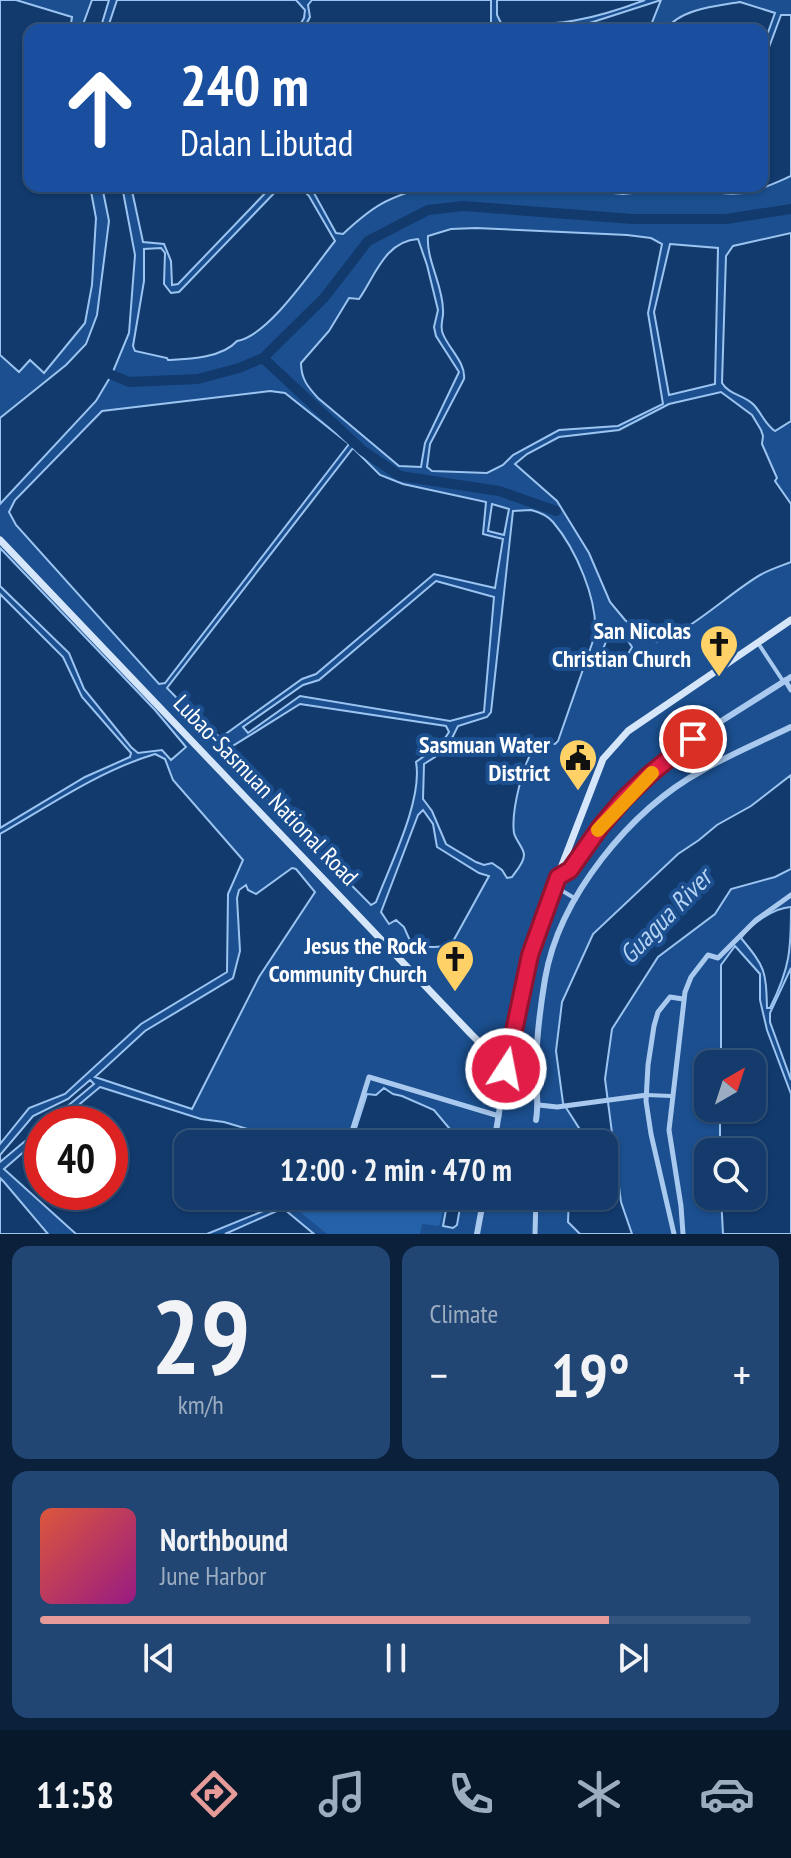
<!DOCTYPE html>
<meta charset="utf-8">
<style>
body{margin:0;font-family:"PT Sans Narrow",sans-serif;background:#214673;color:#f1f3f6;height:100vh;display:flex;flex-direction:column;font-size:30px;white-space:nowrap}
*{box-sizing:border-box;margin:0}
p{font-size:26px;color:#9dadc1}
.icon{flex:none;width:44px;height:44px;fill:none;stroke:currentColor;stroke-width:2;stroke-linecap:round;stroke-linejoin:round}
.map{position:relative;height:1234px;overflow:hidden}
.panel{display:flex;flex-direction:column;gap:12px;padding:12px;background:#0b203b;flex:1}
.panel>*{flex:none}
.banner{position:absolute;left:24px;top:24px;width:744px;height:168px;border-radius:16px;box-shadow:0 2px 6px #0004,0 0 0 2px #33557e;background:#1a4fa0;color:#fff;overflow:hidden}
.needle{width:52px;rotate:39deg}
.fabs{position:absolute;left:694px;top:1050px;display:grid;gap:16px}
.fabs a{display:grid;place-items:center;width:72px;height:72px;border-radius:16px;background:#143b6b;box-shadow:0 2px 6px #0004,0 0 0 2px #33557e;font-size:40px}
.speed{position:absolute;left:24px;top:1106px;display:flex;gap:16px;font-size:40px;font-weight:700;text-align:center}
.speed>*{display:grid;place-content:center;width:104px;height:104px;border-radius:50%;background:#143b6b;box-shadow:0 2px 6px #0004,0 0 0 2px #33557e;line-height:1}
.speed .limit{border:12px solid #d22;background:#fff;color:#111}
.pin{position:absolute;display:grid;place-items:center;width:68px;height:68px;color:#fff;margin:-34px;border:4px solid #fff;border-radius:50%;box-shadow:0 2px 8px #0007}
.me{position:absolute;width:88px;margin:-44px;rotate:11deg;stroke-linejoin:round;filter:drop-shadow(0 0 6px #0008)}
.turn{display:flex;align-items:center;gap:28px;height:168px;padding:0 24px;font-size:36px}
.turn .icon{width:104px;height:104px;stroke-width:2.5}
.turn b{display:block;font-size:56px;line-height:68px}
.big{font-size:60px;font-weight:700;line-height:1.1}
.panel .card{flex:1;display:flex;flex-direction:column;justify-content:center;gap:12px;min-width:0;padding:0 28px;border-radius:16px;background:#214673}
.panel .dial{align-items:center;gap:0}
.dial b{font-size:104px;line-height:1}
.song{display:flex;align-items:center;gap:24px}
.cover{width:96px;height:96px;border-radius:12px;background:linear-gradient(135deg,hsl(10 70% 55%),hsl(310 70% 35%))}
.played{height:8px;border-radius:4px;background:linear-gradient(90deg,#e69b98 80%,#33557e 80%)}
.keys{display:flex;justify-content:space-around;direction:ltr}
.heat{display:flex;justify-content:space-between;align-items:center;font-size:44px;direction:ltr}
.panel .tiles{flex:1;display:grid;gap:12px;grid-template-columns:1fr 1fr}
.card:last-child{grid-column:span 2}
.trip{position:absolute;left:174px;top:1130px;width:444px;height:80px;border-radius:16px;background:#143b6b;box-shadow:0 2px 6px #0004,0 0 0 2px #33557e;font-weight:700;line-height:80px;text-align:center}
.dock{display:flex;height:128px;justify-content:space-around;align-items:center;background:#08182b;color:#9dadc1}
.dock .icon{width:56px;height:56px}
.dock .on{color:#e69b98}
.dock b{font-size:36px;color:#f1f3f6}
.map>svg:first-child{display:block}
.green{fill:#2461a8}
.water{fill:#123a6d;stroke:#9cc4f0;stroke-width:2}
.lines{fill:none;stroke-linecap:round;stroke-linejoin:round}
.river{stroke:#123a6d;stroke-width:10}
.pedestrian{stroke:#a9c9ee;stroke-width:4}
.minor{stroke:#a9c9ee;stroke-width:5}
.tertiary{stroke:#a9c9ee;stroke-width:6}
.secondary{stroke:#d6e6fa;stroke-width:7}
.route-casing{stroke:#92132f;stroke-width:20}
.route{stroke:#e11d48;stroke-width:14}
.slow{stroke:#f59e0b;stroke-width:14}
.labels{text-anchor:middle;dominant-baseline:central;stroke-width:8;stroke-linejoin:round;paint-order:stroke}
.poi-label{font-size:24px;font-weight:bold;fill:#fff;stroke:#1b4f8f;text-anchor:end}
.street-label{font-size:24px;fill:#fff;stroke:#1b4f8f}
.water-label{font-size:26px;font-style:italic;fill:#b5d3f5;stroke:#1b4f8f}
</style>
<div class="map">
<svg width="791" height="1234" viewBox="0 0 791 1234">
<rect width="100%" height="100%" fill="#1b4f8f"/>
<path class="green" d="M291 1196H415L443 1211 439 1226 422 1224 420 1234H327L294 1207 297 1199Z"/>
<path class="water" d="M0 0H16L72 17 70 30H30V186H90L96 218 92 285 85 323 44 373 30 360 19 372 0 355Z
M92 0H109L100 30H81Z
M117 0H296L305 10 304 18 297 30H107Z
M312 0H491V22L499 30H303L310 17 308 5Z
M497 0H645C595 19 555 28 501 23L497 15Z
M661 0 649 30H568Z
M740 2 775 13 762 49V30H666C679 9 717 6 740 2Z
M781 15H791V176C768 186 747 197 722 193L721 186H762V66Z
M102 186H122L135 255 129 333 112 374 96 401 0 504V418L66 365 86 344 97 315 109 221Z
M131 186H272L178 284 172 285 171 261 164 244 143 242Z
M281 186H299L309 196 335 241C314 267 269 336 237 341 222 358 189 359 168 360L167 358 135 351 133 346 144 281V249L161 248 165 253 164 284 171 293 179 292Z
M307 186H428C387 198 374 205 343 234L336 233 314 193Z
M542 186H637L632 193 623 194Z
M476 228 627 235 651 238 662 244 648 313 663 404 618 426 559 430 513 455 503 465 487 473 432 471 427 467 430 444 464 379C466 363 449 349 443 334 439 326 444 318 443 310 443 285 426 260 428 236L451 229Z
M791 233V421L775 431C765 424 762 414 754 405 745 395 729 395 722 383L726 256 733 246Z
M418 239 427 265 438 310 434 327 436 336 459 372 425 443 421 467 399 466 318 398C308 387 301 379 301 363L329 331 349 298 359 299C375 276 385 241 418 239Z
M670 244 718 248 715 384 669 395 654 312Z
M270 391 285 393 349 444 165 683 159 684 16 525 9 512 15 500 102 411Z
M721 392 752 415 761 430 763 436 762 444 777 478 775 481 791 504V562C781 566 771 569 762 574 735 588 682 639 654 642L625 620 610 602 589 553 557 501 515 464 527 454 559 437 619 430 669 404Z
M353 448 380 475 403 484 486 502 483 534 503 539 495 588 434 574 316 674 302 679 220 738 210 728 207 729 167 688Z
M492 504 509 509 504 535 488 531Z
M531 510C539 512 547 515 553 522 576 549 598 600 595 635L558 741 555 744 538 743C523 759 511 812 514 833 516 841 524 848 524 855 524 863 516 871 512 877L507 878 502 870 492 863 484 865 476 862 446 844 432 811 423 799 424 764 446 750 458 726 487 717 491 712 513 511Z
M0 548 155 710 186 747 171 760 162 750 138 753 131 747 84 689 69 653 0 586Z
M436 581 494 597 484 712 450 721 300 696 248 733 243 727 303 685 319 680Z
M0 594 63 657 82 697 131 753 130 757 85 777 0 828Z
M612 627 626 638 632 647 627 656 614 663 603 649Z
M300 704 446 726 449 732 441 744 416 762C423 800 390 865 376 902L371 905 226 758 228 749Z
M155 754 165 759 173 780 243 860 228 894 227 972 141 1024 65 1094 29 1108 0 1144V834C50 805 99 771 155 754Z
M791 775V869L775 877 731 889 715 914 658 957 612 1029 605 1079 621 1202 632 1234H580L568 1222 569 1196H604V1144H577L579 1128 563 1103 556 1051 562 1002 593 934 678 854 699 840 717 825 751 806Z
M423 810 433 824 437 847 479 873 489 876 451 945C437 948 424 948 411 943L404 927 396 920 389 924 381 912 418 815Z
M292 868 296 869 315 892 259 977 192 1109 95 1077 145 1031 233 978 240 951 237 898 239 890 246 885 248 890 256 894Z
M791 907C791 950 790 968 770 1008H767C766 970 765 967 741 938 751 924 773 908 791 907Z
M735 946 760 974V1000L767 1030 791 1094V1234H723L721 1196H752V1152H720V1108H752V1064H721V965Z
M791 968V1080L770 1022V1013Z
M90 1080 94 1084 46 1124H42V1127L0 1162V1155L33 1116 68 1099Z
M100 1087 201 1119 224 1122 298 1144H188V1196H281L278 1205 207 1234H76L4 1169 42 1136V1192H110V1124H56Z
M384 1088 393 1094 402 1096 434 1110 449 1128 465 1137V1144H351L367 1094 376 1095Z
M0 1178 4 1182 48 1234H0Z
M425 1196H462L457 1225 453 1228 443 1226 446 1210Z
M284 1209 314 1234H225L279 1210Z"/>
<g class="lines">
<path class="river" d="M263 358 362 450 400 476 499 491 556 511
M100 370 129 382 198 379 239 368 263 358 324 298 368 241 428 210 463 206 633 219H726L791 209"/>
<path class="pedestrian" d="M758 643 783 681
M554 886 576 899
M647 1095 671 1096"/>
<path class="minor" d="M785 680 791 690
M506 1069 536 1075
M539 1105 557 1107 647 1095
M348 1144 369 1077 499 1116
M535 1234 536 1196
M674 1234 651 1134 646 1101 648 1065 654 1026 658 1012 670 997 683 999
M683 1234 681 1206 669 1130 685 992 691 977 708 955 718 958 756 920 791 895"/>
<path class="tertiary" d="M558 877 570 870 601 826 664 762 693 739 791 677
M536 1120C539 1103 536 1088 536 1071 536 1041 540 1009 545 979 559 897 630 810 703 770 731 754 762 741 791 727
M494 1144 507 1063
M477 1234 484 1196"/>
<path class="secondary" d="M0 540 471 1034 491 1054 507 1063 537 930 603 759 628 731 791 620"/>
</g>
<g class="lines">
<defs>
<path id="route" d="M506 1069 530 955 558 877 570 870 601 826 624 799 649 775 693 739"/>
</defs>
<use href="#route" class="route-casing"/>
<use href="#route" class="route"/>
<path class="slow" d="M598 830 652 773"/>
</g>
<defs>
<symbol id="church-pin" viewBox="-11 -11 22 30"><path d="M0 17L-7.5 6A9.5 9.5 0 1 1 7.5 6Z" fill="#ffd166" stroke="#1b4f8f"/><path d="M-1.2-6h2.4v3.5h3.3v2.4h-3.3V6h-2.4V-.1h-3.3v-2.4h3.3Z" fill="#111"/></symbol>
<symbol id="civic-pin" viewBox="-11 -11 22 30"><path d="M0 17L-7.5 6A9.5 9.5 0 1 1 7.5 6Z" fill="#ffd166" stroke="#1b4f8f"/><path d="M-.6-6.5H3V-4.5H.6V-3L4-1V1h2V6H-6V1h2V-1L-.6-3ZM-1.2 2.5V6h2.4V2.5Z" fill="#111"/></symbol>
</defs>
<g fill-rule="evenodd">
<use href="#church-pin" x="697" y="622" width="44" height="60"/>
<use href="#civic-pin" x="556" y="736" width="44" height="60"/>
<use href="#church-pin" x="433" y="937" width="44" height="60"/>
</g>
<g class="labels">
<g class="poi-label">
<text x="691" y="630">San Nicolas<tspan x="691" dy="28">Christian Church</tspan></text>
<text x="550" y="744">Sasmuan Water<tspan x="550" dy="28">District</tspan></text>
<text x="427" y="945">Jesus the Rock<tspan x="427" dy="28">Community Church</tspan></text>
</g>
<g class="street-label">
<text transform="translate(266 790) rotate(46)">Lubao-Sasmuan National Road</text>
</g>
<g class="water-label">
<text transform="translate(665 916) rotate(-46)">Guagua River</text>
</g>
</g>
</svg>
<div class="fabs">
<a><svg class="needle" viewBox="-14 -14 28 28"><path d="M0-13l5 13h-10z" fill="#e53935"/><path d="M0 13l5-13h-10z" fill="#9dadc1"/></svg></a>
<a><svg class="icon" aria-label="search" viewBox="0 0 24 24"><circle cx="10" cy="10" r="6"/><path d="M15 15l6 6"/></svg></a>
</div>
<div class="speed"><div class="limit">40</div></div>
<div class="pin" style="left:693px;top:739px;background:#d93025"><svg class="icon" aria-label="arrive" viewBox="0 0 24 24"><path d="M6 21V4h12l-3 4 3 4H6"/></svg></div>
<svg class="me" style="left:506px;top:1069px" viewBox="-20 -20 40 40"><circle r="17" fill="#e11d48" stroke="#fff" stroke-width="3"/><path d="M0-11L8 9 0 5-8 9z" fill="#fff"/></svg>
<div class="trip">12:00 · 2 min · 470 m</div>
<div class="banner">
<div class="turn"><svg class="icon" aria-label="ahead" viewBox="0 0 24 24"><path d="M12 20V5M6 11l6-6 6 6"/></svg><div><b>240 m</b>Dalan Libutad</div></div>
</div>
</div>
<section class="panel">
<div class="tiles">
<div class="card dial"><b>29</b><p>km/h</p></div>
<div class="card"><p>Climate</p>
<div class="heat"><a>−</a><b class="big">19°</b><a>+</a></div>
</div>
<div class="card">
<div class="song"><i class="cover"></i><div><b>Northbound</b><p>June Harbor</p></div></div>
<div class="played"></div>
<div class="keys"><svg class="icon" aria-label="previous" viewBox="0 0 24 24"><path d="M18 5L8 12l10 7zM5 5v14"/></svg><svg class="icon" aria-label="pause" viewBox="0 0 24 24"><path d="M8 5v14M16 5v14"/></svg><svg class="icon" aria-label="next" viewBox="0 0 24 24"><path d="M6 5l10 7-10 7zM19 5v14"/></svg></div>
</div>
</div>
</section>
<nav class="dock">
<b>11:58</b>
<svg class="icon on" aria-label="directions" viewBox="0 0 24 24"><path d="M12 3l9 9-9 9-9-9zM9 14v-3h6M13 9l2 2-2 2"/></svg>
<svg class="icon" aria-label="music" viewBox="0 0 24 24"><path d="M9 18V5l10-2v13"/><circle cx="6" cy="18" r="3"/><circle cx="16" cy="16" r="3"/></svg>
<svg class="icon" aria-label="phone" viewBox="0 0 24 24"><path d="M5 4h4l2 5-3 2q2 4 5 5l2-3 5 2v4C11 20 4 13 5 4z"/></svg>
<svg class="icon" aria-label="climate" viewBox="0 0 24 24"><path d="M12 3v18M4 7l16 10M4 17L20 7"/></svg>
<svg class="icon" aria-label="car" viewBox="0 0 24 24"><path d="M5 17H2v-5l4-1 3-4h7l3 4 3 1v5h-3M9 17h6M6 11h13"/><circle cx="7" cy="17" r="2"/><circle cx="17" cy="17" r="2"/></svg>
</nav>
